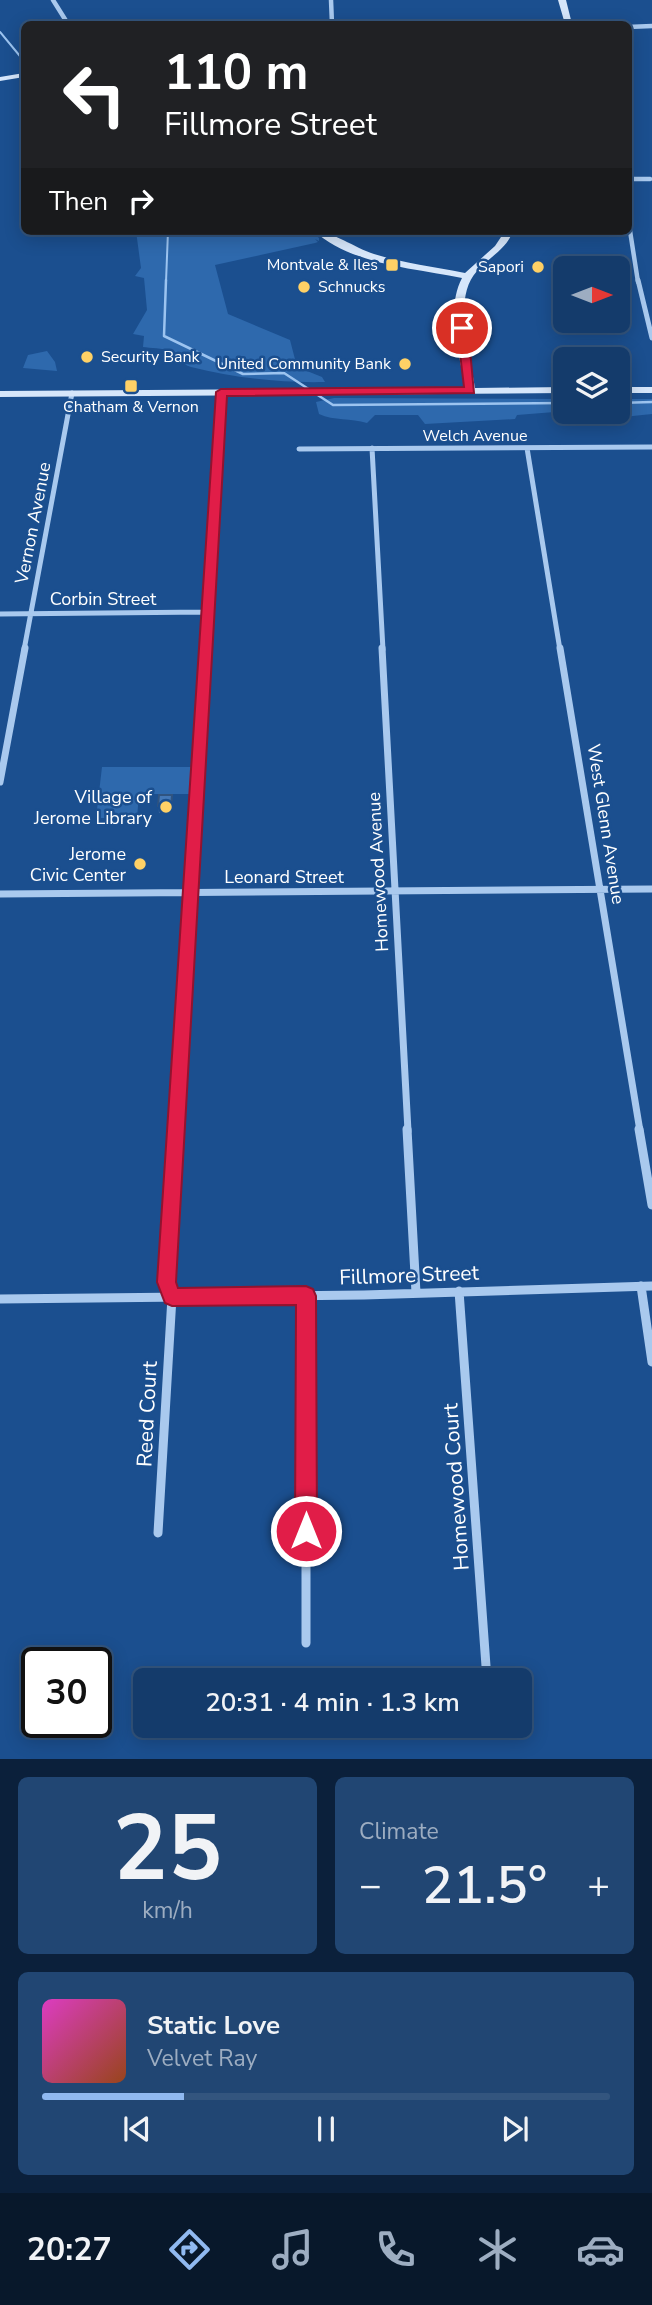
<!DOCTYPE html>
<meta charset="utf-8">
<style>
body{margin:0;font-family:"Nunito Sans",sans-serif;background:#214673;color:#f1f3f6;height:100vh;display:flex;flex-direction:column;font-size:26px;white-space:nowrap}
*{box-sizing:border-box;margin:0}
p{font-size:23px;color:#9dadc1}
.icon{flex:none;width:38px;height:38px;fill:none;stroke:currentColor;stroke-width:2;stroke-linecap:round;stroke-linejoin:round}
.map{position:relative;height:1759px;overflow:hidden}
.panel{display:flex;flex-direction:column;gap:18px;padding:18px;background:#0b203b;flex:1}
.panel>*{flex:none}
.guide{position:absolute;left:21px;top:21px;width:611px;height:214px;border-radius:10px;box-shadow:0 4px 18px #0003,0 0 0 2px #33557e;background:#202124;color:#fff;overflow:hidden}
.needle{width:46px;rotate:90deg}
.buttons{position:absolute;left:553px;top:256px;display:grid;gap:14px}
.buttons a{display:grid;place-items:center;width:77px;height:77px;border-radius:10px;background:#143b6b;box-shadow:0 4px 18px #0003,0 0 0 2px #33557e;font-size:35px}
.speed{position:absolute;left:21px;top:1647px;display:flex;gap:14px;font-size:35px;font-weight:700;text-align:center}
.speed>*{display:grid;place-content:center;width:91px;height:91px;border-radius:50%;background:#143b6b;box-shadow:0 4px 18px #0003,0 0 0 2px #33557e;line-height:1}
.speed .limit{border:4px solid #111;border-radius:10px;background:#fff;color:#111}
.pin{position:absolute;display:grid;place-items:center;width:60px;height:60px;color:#fff;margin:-30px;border:4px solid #fff;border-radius:50%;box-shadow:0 2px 7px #0007}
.me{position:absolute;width:77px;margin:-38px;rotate:0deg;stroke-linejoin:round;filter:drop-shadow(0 0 5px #0008)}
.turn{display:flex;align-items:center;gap:24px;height:147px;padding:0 28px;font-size:32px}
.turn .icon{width:91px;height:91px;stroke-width:2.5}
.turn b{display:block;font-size:49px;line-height:60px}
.then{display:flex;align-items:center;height:66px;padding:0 28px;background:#0003;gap:14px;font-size:26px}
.big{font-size:52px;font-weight:600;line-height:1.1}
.panel .card{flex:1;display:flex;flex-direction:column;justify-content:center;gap:10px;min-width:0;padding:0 24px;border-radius:10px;background:#214673}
.panel .dial{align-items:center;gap:0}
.dial b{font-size:91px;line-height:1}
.song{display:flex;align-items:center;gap:21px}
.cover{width:84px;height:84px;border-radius:10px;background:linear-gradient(135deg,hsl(310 70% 55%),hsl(20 70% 35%))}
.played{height:7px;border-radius:4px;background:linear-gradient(90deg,#90b9f0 25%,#33557e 25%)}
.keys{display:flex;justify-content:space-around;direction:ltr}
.heat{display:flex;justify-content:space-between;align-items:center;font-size:38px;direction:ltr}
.panel .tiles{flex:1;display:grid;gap:18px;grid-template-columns:1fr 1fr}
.card:last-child{grid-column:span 2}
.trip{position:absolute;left:133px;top:1668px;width:399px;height:70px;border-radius:10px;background:#143b6b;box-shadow:0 4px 18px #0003,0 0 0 2px #33557e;font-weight:600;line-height:70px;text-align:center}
.tabs{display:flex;height:112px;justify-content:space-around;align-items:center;background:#08182b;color:#9dadc1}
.tabs .icon{width:49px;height:49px}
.tabs .on{color:#90b9f0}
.tabs b{font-size:32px;color:#f1f3f6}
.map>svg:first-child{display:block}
.green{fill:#2e69ad}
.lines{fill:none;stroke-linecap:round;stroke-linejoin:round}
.stream-far1{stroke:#9cc4f0;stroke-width:2}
.stream{stroke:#9cc4f0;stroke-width:2.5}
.street-far3{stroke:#a9c9ee;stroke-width:4.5}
.street-far2{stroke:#a9c9ee;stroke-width:5}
.street-far1{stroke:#a9c9ee;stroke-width:7}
.street{stroke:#a9c9ee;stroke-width:9}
.secondary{fill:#d6e6fa;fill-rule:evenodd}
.wall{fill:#3a679d}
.building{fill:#4478b7;stroke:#305480;stroke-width:2}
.route{fill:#e11d48;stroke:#92132f;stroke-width:2}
.poi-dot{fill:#ffd166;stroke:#1b4f8f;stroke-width:2.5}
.labels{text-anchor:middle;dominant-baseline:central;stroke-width:5;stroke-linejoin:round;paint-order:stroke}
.far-poi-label{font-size:16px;fill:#fff;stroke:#1b4f8f;text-anchor:end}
.far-street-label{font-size:16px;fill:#fff;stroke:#1b4f8f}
.street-label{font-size:18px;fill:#fff;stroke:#1b4f8f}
.poi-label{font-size:18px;fill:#fff;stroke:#1b4f8f;text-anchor:end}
.near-street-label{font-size:21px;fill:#fff;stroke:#1b4f8f}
</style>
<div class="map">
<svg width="652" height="1759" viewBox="0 0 652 1759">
<rect width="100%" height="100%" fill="#1b4f8f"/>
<path class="green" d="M136 231H311L319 238V241L315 239 318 242 315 243 215 265 228 314 290 340 297 367 322 377 325 382C280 383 235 378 191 367 181 364 178 356 170 351 163 348 150 348 143 347L144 336 133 334 147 310 144 278 135 276 141 268Z
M47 351 55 362 57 371 23 368 28 355Z
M334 398 565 399 567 411 517 415 515 419 425 424 418 415H375L367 423C351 418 334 421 319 414L316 402Z
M618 399H652V414L594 420 589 411H618Z
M102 767H191L190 794H139L137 818H96Z"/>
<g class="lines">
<path class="stream-far1" d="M0 32 24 61
M166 282 168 231"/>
<path class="stream" d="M166 280 164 336 243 374 284 373 333 405 565 403
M618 403 652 402"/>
<path class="street-far3" d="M53 0 68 24
M331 0 332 24
M628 27 652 26
M628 179H650
M628 218 638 282"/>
<path class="street-far2" d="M638 280 652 338
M372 448 383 650
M527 448 560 650
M299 449 652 447
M0 614 206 612
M24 650 72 393
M205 650 221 392"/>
<path class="street-far1" d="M382 648 408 1131
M560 648 640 1131
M0 782 25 648
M0 894 652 889
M175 1131 205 648"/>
<path class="street" d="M407 1129 416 1293
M639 1129 652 1205
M641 1286 652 1362
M459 1291 487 1680
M306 1296V1643
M0 1299 364 1295 652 1286
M158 1533 172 1297 166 1276 175 1129"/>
<path class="secondary" d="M558 0H566L572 24H565Z
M24 73V77L0 81V77Z
M314 231C332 231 355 248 374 254 404 263 435 267 465 273L495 246 505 231H513C506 250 490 256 477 271 452 298 470 355 475 388L565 387V393L0 397V391L465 388C460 354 445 310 462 278 414 268 352 265 314 231Z
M618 387H652V393H618Z"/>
</g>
<path class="wall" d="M172 795V813H159L158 806Z"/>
<path class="building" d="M159 795H172L171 806H158Z"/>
<path class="route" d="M462 324 468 328 474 393 227 396 176 1282 178 1288 306 1286 313 1289 316 1296 317 1531 314 1539 306 1542 298 1539 295 1531 296 1305 172 1306 165 1303 157 1282 216 392 221 389 464 387 457 328Z"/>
<g class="poi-dot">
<rect x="385" y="258" width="14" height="14" rx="3.5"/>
<circle cx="538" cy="267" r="7"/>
<circle cx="304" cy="287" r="7"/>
<circle cx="87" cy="357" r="7"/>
<circle cx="405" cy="364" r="7"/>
<rect x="124" y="379" width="14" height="14" rx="3.5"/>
<circle cx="166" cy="807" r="7"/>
<circle cx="140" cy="864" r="7"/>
</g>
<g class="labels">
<g class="far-poi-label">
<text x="378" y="265">Montvale &amp; Iles</text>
<text x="524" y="267">Sapori</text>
<text x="318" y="287" text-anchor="start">Schnucks</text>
<text x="101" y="357" text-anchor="start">Security Bank</text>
<text x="391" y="364">United Community Bank</text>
<text x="131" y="407" text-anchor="middle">Chatham &amp; Vernon</text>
</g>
<g class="far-street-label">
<text x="475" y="436">Welch Avenue</text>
</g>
<g class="street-label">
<text transform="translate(33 523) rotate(-79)">Vernon Avenue</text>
<text x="103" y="599">Corbin Street</text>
<text transform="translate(606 824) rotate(81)">West Glenn Avenue</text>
<text transform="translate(378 872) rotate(-93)">Homewood Avenue</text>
<text x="284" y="877">Leonard Street</text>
</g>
<g class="poi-label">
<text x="152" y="797">Village of<tspan x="152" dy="21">Jerome Library</tspan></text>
<text x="126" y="854">Jerome<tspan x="126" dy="21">Civic Center</tspan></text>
</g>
<g class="near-street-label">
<text transform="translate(409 1275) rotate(-2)">Fillmore Street</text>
<text transform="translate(147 1414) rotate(-87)">Reed Court</text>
<text transform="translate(456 1487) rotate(-94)">Homewood Court</text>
</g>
</g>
</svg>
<div class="buttons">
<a><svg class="needle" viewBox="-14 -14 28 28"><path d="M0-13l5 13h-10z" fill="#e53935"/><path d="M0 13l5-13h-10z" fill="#9dadc1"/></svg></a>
<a><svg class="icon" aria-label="layers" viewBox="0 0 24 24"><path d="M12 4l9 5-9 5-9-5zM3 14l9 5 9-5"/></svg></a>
</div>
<div class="speed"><div class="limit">30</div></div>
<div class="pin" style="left:462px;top:328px;background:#d93025"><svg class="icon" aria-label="arrive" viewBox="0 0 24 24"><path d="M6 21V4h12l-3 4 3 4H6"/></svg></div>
<svg class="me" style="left:306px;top:1531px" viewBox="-20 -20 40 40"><circle r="17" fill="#e11d48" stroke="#fff" stroke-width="3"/><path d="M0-11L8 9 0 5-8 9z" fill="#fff"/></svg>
<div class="trip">20:31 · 4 min · 1.3 km</div>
<div class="guide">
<div class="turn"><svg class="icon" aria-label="left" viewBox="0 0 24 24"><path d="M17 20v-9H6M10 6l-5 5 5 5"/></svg><div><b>110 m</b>Fillmore Street</div></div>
<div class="then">Then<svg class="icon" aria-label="right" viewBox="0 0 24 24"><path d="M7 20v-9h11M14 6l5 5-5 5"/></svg></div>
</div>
</div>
<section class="panel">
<div class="tiles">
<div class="card dial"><b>25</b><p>km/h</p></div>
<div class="card"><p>Climate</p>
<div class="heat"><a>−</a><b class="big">21.5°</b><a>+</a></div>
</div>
<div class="card">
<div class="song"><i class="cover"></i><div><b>Static Love</b><p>Velvet Ray</p></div></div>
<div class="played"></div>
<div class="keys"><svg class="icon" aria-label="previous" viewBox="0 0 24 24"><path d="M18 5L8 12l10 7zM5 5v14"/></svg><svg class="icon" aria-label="pause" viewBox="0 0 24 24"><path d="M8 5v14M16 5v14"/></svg><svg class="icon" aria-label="next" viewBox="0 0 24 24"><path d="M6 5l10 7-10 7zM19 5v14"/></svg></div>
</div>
</div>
</section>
<nav class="tabs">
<b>20:27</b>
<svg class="icon on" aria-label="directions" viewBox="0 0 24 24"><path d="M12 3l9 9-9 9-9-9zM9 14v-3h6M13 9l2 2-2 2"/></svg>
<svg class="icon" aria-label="music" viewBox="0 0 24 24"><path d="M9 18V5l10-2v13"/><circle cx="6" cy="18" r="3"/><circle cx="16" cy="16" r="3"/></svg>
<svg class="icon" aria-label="phone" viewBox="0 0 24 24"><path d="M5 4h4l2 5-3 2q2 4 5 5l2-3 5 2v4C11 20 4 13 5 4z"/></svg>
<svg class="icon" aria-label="climate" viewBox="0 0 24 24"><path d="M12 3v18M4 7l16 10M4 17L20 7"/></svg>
<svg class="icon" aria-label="car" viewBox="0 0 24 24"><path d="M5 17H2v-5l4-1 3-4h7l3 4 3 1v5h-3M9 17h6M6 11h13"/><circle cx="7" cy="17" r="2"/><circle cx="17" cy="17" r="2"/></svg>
</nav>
